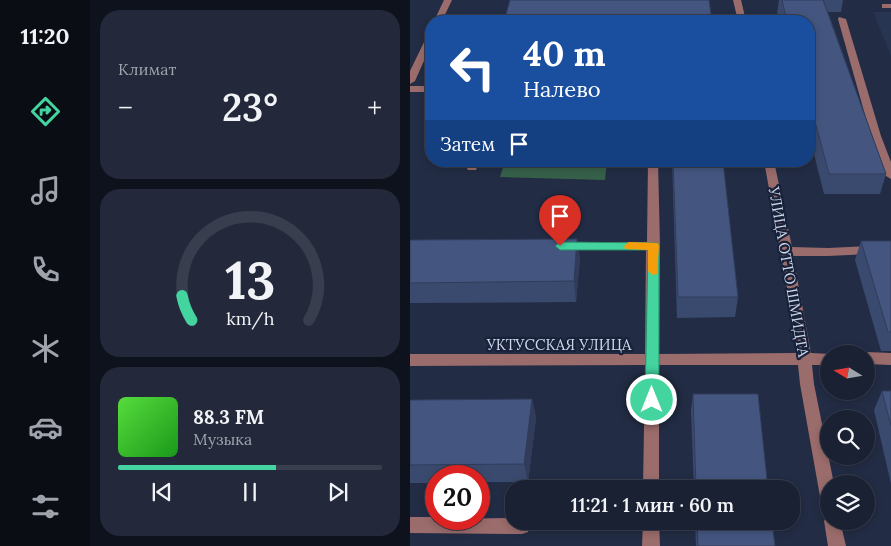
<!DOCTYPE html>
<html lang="ru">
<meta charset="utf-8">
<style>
body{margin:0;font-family:Lora,serif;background:#23293b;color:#f1f3f6;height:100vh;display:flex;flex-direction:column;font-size:19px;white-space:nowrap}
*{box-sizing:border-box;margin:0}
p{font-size:16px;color:#9fa3ac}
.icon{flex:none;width:28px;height:28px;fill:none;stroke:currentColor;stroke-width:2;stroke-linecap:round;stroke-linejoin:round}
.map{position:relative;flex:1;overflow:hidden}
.details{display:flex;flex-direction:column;gap:10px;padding:10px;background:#0e121c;width:320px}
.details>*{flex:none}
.top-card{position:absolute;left:15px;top:15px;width:390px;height:152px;border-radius:20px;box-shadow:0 2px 8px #0003,0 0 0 1px #383e4e;background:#1a4fa0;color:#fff;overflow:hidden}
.needle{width:32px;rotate:281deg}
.buttons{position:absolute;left:410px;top:345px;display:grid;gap:10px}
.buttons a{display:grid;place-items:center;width:55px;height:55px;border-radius:50%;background:#1a2133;box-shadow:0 2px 8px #0003,0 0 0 1px #383e4e;font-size:25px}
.speed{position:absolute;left:15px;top:465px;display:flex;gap:10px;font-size:25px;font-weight:700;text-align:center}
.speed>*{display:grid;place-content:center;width:65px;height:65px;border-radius:50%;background:#1a2133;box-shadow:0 2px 8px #0003,0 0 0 1px #383e4e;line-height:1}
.speed .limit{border:8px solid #d22;background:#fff;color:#111}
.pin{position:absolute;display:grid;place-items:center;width:42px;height:42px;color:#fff;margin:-51px -21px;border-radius:50% 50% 50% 0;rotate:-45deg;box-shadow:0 0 5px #0007}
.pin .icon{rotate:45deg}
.me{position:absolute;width:55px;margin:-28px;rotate:0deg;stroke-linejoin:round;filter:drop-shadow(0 0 4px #0008)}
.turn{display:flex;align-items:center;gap:18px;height:105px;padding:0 15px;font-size:22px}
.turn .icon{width:65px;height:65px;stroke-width:2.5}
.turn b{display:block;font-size:35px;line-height:42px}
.then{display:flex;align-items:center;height:48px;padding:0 15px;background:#0003;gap:10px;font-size:19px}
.big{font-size:38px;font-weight:600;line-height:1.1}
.details .widget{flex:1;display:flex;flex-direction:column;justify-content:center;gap:8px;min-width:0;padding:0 18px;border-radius:20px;background:#23293b}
.details .dial{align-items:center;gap:0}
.dial svg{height:130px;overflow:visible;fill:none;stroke:#383e4e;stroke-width:7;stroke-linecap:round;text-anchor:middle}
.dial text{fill:#f1f3f6;stroke:none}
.song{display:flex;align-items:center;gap:15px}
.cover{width:60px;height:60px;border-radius:8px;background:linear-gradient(135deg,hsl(110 70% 55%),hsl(120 70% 35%))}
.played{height:5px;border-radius:2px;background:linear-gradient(90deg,#43d4a0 60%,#383e4e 60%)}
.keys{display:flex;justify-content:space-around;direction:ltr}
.heat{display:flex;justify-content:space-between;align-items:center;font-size:28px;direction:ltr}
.trip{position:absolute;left:95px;top:480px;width:295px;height:50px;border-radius:20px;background:#1a2133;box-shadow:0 2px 8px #0003,0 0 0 1px #383e4e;font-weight:600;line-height:50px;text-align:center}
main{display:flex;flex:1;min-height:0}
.menu{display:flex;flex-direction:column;width:90px;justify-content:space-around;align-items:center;background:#0a0d14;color:#9fa3ac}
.menu .icon{width:35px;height:35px}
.menu .current{color:#43d4a0}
.menu b{font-size:22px;color:#f1f3f6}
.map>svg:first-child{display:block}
.built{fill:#273452}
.green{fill:#36604a}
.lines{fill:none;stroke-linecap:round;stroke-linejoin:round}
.minor{fill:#9b6c6c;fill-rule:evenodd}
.wall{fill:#3a4a6e}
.shaded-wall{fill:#303c5a}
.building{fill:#445680;stroke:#303c5a}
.route{fill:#43d4a0;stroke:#2c8a68}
.slow{fill:#f59e0b}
.labels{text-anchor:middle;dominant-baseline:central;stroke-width:4.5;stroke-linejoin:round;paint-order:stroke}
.street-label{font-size:15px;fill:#cfd7e7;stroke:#18223a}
</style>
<main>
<nav class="menu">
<b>11:20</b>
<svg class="icon current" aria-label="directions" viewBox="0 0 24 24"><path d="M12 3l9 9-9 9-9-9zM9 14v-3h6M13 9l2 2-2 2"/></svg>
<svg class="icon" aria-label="music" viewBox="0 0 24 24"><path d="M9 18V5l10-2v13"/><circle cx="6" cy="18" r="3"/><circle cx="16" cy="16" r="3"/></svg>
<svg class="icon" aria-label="phone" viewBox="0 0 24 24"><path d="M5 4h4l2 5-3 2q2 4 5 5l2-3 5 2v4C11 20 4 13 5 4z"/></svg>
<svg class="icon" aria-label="climate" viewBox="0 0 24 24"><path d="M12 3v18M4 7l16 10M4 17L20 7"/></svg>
<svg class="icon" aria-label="car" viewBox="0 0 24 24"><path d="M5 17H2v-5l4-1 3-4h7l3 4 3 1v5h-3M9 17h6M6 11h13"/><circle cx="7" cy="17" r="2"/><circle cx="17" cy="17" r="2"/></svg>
<svg class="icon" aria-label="filters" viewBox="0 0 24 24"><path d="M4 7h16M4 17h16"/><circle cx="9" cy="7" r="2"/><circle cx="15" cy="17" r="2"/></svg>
</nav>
<section class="details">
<div class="widget"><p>Климат</p>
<div class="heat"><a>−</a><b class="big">23°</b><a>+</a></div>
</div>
<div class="widget dial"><svg viewBox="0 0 100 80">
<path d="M14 69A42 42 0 1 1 86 69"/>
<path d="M14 69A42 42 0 0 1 8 54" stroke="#43d4a0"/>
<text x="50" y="56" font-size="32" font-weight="700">13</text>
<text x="50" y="72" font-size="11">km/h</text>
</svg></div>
<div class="widget">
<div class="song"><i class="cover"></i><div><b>88.3 FM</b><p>Музыка</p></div></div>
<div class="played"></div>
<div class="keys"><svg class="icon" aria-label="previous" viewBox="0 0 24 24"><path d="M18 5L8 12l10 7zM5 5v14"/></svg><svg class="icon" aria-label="pause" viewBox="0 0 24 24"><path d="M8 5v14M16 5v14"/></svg><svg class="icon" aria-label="next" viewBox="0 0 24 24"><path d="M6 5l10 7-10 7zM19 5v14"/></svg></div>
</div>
</section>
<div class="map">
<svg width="481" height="546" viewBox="0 0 481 546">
<rect width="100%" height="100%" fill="#222c44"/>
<path class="built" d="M463 12H481V56Z"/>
<path class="green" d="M95 161H197L195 180 90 177Z"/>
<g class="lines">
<path class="minor" d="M34 0H42L32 21H24Z
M323 0H331L336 21H328Z
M472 4H481V8H472Z
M429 17 436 19 471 136 481 162V179L476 176 461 136 428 19Z
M21 33V45L5 81 0 84V71L17 36Z
M0 86H21V92H0Z
M59 161H69L66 170H58L57 168Z
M238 161H248L250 246 249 354 387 353 386 337 354 161H364L382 247 418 248 481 245V253L418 256H383L401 353 420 354H419V365H402L404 384 424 484H419V510L413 508 411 502 390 384 388 365H249V489H233L235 365 0 366V354H235L236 250H151L145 246 151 242H237Z
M456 352 481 353V365L456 364V354H452Z
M419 514V521H430L436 546H418L414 521Z
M0 517H26V519L104 518V521H118L120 526 118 532 112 534 0 533Z
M233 521H249L250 546H232Z"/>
</g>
<path class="wall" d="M369 0H433L431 12H418L476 174 470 194H414L399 134V21H370L367 13Z
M262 161H313L328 297 325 317 267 318Z
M167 239 170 259 166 302 0 303V240Z
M451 241H481V351H471L445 260Z
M472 391H481V484L464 410Z
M283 394 358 489H284L281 410Z
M122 399 126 418 118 482H69V476H26V483H0V400Z
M285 521H362L365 546H286Z"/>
<path class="shaded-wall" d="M167 239 170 259 166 302 164 281Z
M122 399 126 418 118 482 114 464Z"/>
<path class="building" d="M100 0H299L302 21H94Z
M372 0H413L476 174H419L399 99V21H377Z
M263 161H313L328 297H268Z
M167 239 164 281 0 283V240Z
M451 241H481V332H478Z
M472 391H481V426Z
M283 394H348L358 489H286Z
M122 399 114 464 0 465V400Z
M287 521H362L365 546H288Z"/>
<path class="route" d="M150 242 248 243 249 246V400L247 405 242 406 237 405 235 400 238 250H150L145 246Z"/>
<path class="slow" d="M219 242 248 243 249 246 247 274 243 275 238 271V250L215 249 214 246Z"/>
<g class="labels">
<g class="street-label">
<text transform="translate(379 272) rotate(80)">УЛИЦА ОТТО ШМИДТА</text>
<text x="149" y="344">УКТУССКАЯ УЛИЦА</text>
</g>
</g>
</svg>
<div class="buttons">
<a><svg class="needle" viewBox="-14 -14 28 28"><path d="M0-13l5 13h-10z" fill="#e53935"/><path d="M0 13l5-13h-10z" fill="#9fa3ac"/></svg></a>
<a><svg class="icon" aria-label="search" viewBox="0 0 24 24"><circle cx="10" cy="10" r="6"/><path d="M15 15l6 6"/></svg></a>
<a><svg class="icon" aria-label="layers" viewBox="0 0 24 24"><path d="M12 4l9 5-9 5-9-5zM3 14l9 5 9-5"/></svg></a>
</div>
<div class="speed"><div class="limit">20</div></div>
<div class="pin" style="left:150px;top:246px;background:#d93025"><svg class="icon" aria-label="arrive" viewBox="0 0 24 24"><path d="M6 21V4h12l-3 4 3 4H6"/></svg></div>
<svg class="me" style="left:242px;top:400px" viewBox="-20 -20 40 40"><circle r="17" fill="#43d4a0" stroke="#fff" stroke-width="3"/><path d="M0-11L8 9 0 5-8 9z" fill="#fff"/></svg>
<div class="trip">11:21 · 1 мин · 60 m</div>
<div class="top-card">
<div class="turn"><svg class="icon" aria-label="left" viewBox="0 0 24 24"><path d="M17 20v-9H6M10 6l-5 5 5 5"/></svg><div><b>40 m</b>Налево</div></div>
<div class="then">Затем<svg class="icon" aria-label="arrive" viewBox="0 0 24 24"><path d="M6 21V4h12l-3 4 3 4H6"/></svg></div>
</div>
</div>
</main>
